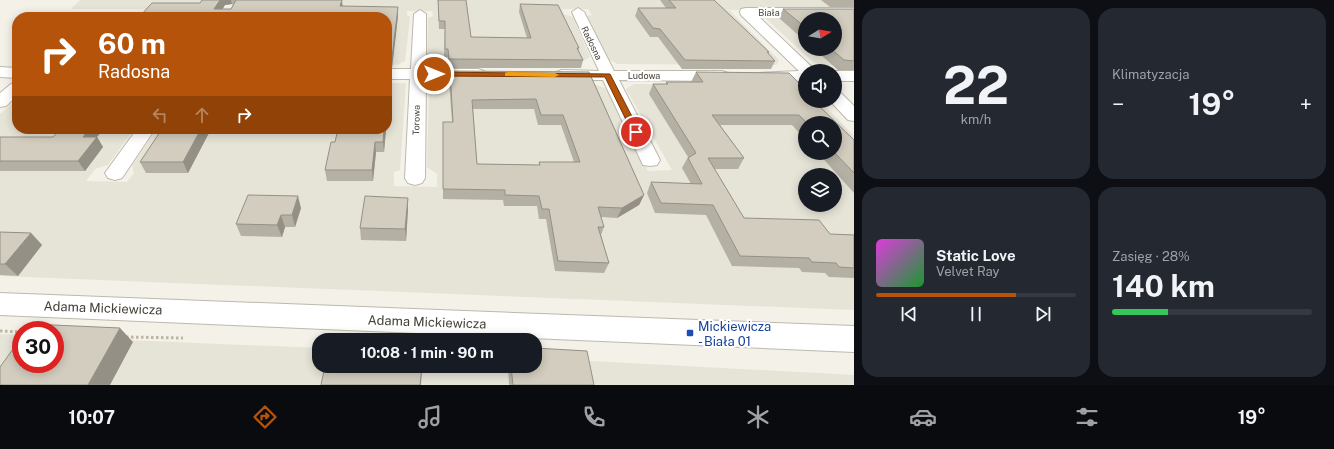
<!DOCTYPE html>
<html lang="pl">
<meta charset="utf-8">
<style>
body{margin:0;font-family:"Public Sans",sans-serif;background:#242831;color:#f1f3f6;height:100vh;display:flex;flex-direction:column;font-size:15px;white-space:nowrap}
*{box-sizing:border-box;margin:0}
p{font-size:13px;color:#9ea1a6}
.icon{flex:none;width:22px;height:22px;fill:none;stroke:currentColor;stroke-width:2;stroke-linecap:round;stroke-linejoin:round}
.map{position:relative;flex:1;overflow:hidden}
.sheet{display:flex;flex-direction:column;gap:8px;padding:8px;background:#0d0f14;width:480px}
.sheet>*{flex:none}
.banner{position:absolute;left:12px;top:12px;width:380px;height:122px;border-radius:16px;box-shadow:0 2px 10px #0003;background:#b45309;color:#fff;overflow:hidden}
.needle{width:26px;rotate:79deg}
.fabs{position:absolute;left:798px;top:12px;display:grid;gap:8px}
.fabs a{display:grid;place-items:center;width:44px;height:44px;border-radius:50%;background:#171b24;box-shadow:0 2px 10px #0003;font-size:20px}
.speed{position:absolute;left:12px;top:321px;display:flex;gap:8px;font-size:20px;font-weight:700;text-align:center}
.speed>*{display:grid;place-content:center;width:52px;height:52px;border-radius:50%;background:#171b24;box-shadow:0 2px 10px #0003;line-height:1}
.speed .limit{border:6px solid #d22;background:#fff;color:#111}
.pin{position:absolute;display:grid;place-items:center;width:34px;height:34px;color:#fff;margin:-17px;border:2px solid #fff;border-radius:50%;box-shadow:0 1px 4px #0007}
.me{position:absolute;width:44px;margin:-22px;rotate:90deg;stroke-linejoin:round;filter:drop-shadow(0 0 3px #0008)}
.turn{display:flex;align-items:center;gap:14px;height:84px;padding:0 20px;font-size:18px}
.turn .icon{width:52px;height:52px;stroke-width:2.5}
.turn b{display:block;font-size:28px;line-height:34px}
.lanes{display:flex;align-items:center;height:38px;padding:0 20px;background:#0003;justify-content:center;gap:20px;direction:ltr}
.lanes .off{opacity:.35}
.big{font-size:30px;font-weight:700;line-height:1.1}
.sheet .card{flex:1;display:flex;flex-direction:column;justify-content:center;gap:6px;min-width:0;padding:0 14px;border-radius:16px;background:#242831}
.sheet .dial{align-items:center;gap:0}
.dial b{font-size:52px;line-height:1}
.song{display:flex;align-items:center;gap:12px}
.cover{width:48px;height:48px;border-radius:6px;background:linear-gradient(135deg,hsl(300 70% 55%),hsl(130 70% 35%))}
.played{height:4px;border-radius:2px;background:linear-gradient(90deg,#b45309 70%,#363941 70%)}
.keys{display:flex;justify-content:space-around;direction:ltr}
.heat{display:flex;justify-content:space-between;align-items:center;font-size:22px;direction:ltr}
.charge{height:6px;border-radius:3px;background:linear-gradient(90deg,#34c759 28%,#363941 0)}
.sheet .tiles{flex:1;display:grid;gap:8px;grid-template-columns:repeat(2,1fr)}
.trip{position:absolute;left:312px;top:333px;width:230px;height:40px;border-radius:16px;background:#171b24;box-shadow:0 2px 10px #0003;font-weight:700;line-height:40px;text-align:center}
.tabs{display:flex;height:64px;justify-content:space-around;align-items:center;background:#090b0e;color:#9ea1a6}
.tabs .icon{width:28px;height:28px}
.tabs .active{color:#b45309}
.tabs b{font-size:18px;color:#f1f3f6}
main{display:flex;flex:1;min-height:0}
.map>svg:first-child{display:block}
.residential{fill:#e6e3d7;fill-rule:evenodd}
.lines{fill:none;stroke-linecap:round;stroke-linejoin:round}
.minor-casing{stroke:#bdb9ac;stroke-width:2}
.path{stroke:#beb69e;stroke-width:3;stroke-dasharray:2.5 2.5;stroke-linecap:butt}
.minor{fill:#fff;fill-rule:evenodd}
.wall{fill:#b5b0a4;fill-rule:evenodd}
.shaded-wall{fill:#949086}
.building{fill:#d3cdbf;stroke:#949086;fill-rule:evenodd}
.route{fill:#b45309;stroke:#753606}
.slow{fill:#f59e0b}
.transit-dot{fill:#1a4fb4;stroke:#fff;stroke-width:1.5}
.labels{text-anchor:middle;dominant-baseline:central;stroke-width:4;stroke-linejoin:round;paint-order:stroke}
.far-street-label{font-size:9px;fill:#454138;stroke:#fff}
.near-street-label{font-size:13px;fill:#454138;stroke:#fff}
.near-transit-label{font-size:13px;fill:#164399;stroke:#fff;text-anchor:start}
</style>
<main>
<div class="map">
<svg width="854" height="385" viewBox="0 0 854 385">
<rect width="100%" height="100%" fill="#f3f1e8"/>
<path class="residential" d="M80 0H758L770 9 729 10 779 60 777 65 618 64 609 60 587 16 592 15 588 9H562L564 14 573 17 590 57 576 66 431 64 427 61 428 18 433 16 432 11H407V15L410 17 405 61 397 65 387 64V17L259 3H208L216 17 171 9H71Z
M759 0H854V9L772 10Z
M854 13V66L822 65 813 62 762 15ZM805 19H835V49H805Z
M438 82 594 84 607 89 648 171 672 170 626 89 634 84H795L805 88V101H820L854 136V310L0 276V114L17 99V129H134L108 165 95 169 86 181 127 182 134 173 132 166 157 129H387V83H406L400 170 394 172V186L437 187V174L427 167 429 86ZM805 123H835V153H805ZM805 175H835V205H805Z
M0 334 21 335V364H55V337L319 348V366H535V358L854 375V385H0Z"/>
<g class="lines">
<defs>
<path id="minor" d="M578 8 584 12 614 71H722L728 73 730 76 728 79 722 81 619 80 660 160 657 165 650 166 643 165 603 80H562L556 78 554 75 556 72 562 70 599 71 572 12Z
M746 8H854V16H758L816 71H805V81H764L758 79 756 76 758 73 799 71 741 15 740 12 741 9Z
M420 10 426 14V69H478L484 71 486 74 484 77 478 79H426L425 178 422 183 415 185 408 183 405 178 410 79H387V69H411L414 14Z
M0 67 17 68V78L0 77Z
M835 71H854V81H835Z
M17 82V96L6 106 0 107V93L11 84Z
M835 92 841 93 854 106V121L848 120 830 101H835Z
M137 129H155L122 178 115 180 108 178 105 173Z
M0 293 854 326V352L0 315Z"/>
</defs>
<use href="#minor" class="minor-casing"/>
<path class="path" d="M0 331 21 332
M126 337 183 338"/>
<use href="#minor" class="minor"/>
</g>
<path class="wall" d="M202 0H342V6L398 16 392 68 387 69V17H139L200 3ZM232 4 233 5 231 9H222L225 5Z
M438 0H466L471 37 527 38 519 12 520 4 579 48 578 50 583 60 581 68H449L448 57H444L445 29H439Z
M660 0H714L769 52 768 54 775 61 771 69H682L658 37H650L635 16 638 8H666Z
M821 0H854V7H830Z
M783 9H854V70H838L814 49H835L805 19V41L779 18Z
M450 71 589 72 644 195 639 205 617 218 601 217 604 227 601 235 609 263 604 273 555 271 546 219H539L537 206H504L503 200 443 199V122H452L449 81ZM473 109H534L538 125H561L574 162H539V165L477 164Z
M696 72 817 101 816 103 854 140V193L818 153H835V123H805V139L792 125H720L744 158 738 169H714L744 218 830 234 854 235V278L829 277 825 273 802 272 799 268 732 266 706 215 655 213 647 193 651 182 691 184 682 168 688 157 649 94 653 84H666V82H691Z
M211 129 188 173H146L140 162Z
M338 129H386L384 152H376L373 181H327L325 170 335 142Z
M0 137H97L103 147 85 171H0Z
M408 198V209L406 241 361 240 360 228Z
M301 208 295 227H285L282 237 241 236 236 224Z
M0 232 31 233 42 245 18 276 0 275Z
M508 366H535L594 385H509Z"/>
<path class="shaded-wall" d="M220 0H231L232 4 225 5 218 17 214 9Z
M342 0 343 9 340 6Z
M398 7V16L392 68 387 69V59Z
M390 71 391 80 387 120V102Z
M89 129H104L97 137 103 147 85 171 78 161 83 137Z
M201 129H211L188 173 183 162Z
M384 129H386L384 152 383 142Z
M375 142 376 152 373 181 372 170Z
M644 195 639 205 617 218 622 208Z
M298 196 301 208 295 227 292 215Z
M408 198V209L406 241 405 229Z
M281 215 285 227 282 237 277 225Z
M31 233 42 245 18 276 5 264Z
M120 328 133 342 110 385H88Z
M422 366 421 385H420Z"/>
<path class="building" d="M202 0H220L214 9H231L236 0H342L340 6 398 7 392 58 387 59V17H139L152 3H200Z
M438 0H466L471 37 531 38 520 4 558 5 579 48H577L583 60 449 59 448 49H445V21H439Z
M669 0H714L769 52H767L775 61 685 60 660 29 653 28 638 8H676Z
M783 9H854V61L844 60 831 49H835V19H805V27Z
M387 70 390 71 387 102Z
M450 71 589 72 644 195 622 208 598 207 604 227H598L609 263 558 261 549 209H542L539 196 505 195V190L443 189V122H453ZM536 99 541 115H563L580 162H539L540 165 477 164 472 100Z
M696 72 789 73 805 89V101H814L854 140V173L835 153V123H807L799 115H712L744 158H708L744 218 819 220 830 234 854 235V268L839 267 836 263 812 262 809 258 740 256 713 205 661 203 651 182 702 184 688 158 696 153 653 84H668L666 82H703Z
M60 129H89L83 137H97L78 161H0V137H53Z
M162 129H201L183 162H140Z
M338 129H384L383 142H375L372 170H325L331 142H335Z
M248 195 298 196 292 215H281L277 225 236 224Z
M365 196 408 198 405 229 360 228Z
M0 232 31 233 5 264H0Z
M31 324 120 328 88 385H0V367L21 338V364H55V330H26Z
M535 348 587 351 594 385H513L511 366H535Z
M325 366H422L420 385H321Z"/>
<path class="route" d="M431 72 610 74 640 132 636 134 632 132 605 77 434 76 431 75Z"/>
<path class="slow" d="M508 72 555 73 559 75 555 77 505 76V73Z"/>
<rect class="transit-dot" x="686" y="329" width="8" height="8" rx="2"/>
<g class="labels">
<g class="far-street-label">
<text x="769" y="12">Biała</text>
<text transform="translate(592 43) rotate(64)">Radosna</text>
<text x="644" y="75">Ludowa</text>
<text transform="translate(416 120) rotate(-88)">Torowa</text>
</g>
<g class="near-street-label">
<text transform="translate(103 308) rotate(2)">Adama Mickiewicza</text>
<text transform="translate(427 322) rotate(2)">Adama Mickiewicza</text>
</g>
<g class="near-transit-label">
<text x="698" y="326">Mickiewicza<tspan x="698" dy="15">- Biała 01</tspan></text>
</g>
</g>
</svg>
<div class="fabs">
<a><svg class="needle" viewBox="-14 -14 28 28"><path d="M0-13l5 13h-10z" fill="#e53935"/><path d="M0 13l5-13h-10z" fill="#9ea1a6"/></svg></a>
<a><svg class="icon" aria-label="sound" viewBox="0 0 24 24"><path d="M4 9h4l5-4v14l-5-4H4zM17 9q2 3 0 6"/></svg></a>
<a><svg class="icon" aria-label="search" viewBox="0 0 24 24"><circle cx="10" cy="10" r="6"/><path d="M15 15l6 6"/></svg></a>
<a><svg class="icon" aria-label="layers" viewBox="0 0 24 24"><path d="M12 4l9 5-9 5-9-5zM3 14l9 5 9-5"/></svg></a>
</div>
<div class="speed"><div class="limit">30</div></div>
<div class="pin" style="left:636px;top:132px;background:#d93025"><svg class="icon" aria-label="arrive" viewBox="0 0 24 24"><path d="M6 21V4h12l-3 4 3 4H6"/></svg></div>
<svg class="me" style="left:434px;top:74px" viewBox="-20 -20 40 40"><circle r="17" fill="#b45309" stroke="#fff" stroke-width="3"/><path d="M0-11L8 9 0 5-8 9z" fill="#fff"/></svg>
<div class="trip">10:08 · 1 min · 90 m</div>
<div class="banner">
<div class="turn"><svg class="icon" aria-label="right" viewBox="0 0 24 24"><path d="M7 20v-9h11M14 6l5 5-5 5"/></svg><div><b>60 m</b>Radosna</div></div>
<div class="lanes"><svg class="icon off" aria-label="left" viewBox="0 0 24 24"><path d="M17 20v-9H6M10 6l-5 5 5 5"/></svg><svg class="icon off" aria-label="ahead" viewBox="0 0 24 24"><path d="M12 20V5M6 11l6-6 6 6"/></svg><svg class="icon" aria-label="right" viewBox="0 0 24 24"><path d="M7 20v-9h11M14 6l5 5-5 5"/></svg></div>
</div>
</div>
<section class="sheet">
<div class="tiles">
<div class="card dial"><b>22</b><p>km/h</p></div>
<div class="card"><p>Klimatyzacja</p>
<div class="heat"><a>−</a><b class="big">19°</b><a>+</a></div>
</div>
<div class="card">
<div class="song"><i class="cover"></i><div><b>Static Love</b><p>Velvet Ray</p></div></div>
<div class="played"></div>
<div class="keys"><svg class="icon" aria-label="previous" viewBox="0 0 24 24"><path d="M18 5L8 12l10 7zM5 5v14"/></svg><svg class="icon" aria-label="pause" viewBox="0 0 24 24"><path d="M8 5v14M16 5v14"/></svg><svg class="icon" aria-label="next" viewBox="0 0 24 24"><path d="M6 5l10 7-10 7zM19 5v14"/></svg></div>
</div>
<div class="card"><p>Zasięg · 28%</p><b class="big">140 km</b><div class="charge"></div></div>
</div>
</section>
</main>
<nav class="tabs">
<b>10:07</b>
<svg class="icon active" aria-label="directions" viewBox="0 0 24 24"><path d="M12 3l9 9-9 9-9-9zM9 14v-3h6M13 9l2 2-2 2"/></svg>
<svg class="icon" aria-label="music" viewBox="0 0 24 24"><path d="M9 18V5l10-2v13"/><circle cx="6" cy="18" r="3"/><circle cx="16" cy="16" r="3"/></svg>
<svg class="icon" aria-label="phone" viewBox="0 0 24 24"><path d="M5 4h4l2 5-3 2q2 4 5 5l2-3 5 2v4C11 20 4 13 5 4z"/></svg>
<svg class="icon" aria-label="climate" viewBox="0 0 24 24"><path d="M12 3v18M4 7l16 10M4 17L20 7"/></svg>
<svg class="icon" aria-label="car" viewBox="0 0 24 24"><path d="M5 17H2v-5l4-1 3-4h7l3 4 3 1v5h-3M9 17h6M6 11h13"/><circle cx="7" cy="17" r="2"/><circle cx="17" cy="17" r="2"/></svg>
<svg class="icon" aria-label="filters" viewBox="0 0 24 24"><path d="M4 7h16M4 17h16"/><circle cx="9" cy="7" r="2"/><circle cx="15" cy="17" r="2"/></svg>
<b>19°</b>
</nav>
